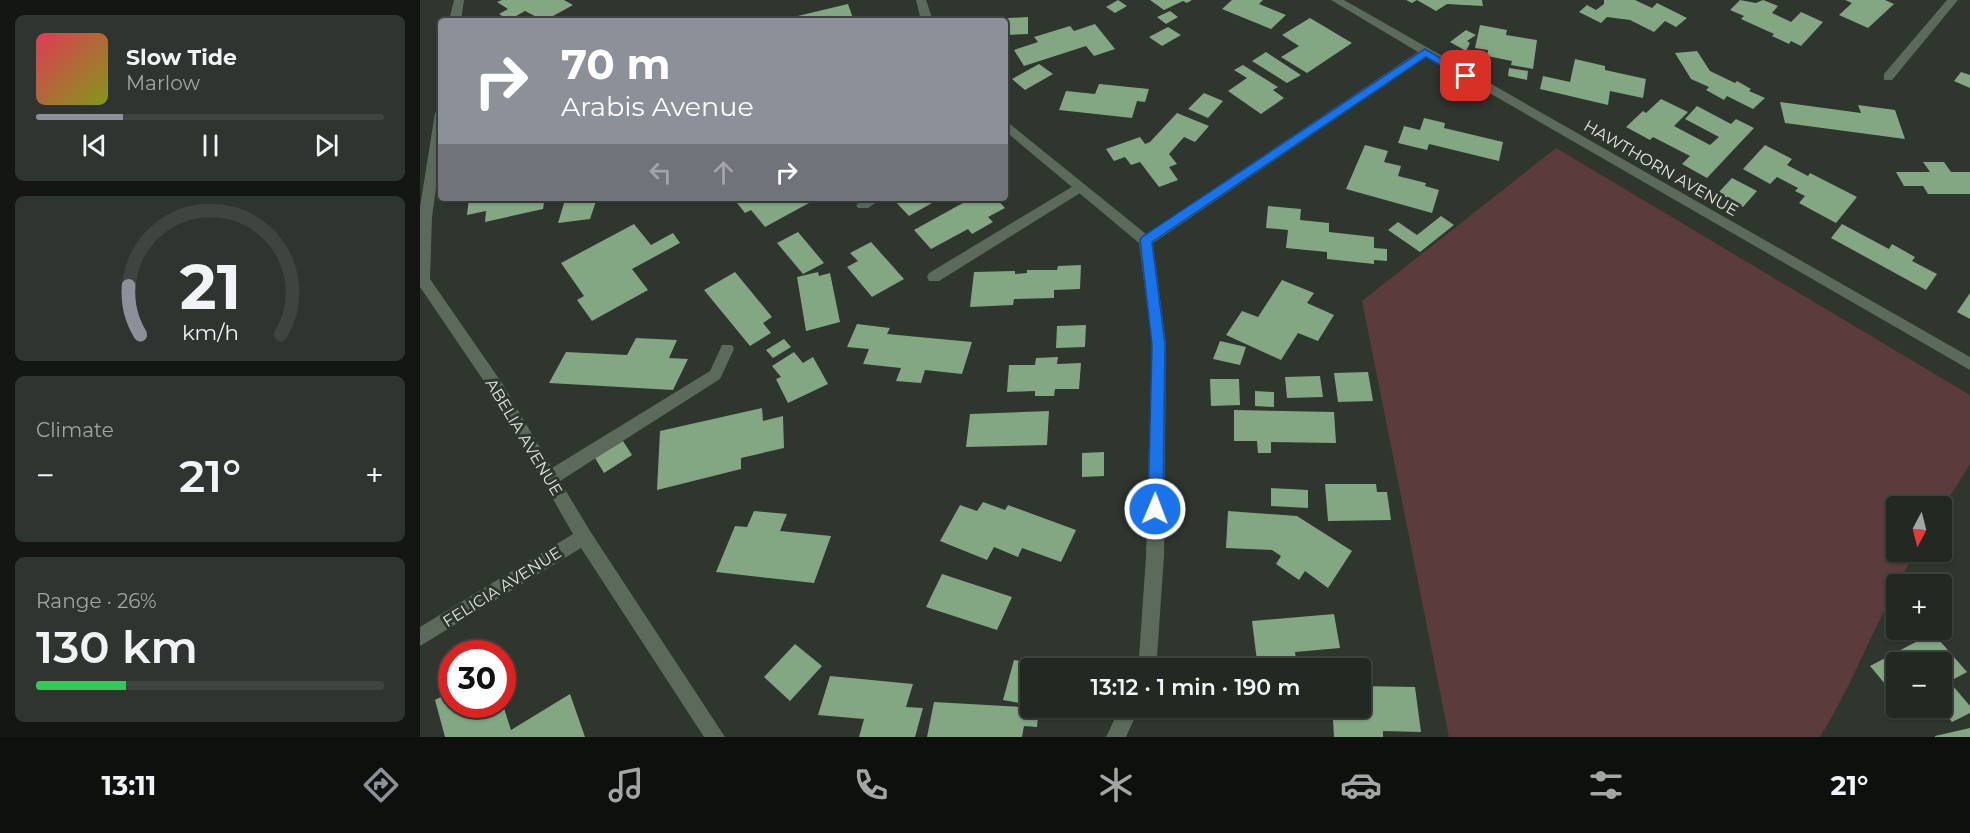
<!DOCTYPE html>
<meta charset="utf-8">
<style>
body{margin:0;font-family:Montserrat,sans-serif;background:#2e342f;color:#f1f3f6;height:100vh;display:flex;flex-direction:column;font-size:22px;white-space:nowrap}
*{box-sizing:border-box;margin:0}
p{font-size:20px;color:#a2a6a5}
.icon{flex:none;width:33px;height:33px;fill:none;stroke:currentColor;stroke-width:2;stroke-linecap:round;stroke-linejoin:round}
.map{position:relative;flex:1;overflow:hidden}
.drawer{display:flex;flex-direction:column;gap:15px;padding:15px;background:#131613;width:420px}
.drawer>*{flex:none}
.banner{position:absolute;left:18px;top:18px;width:570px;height:183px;border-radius:6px;box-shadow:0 2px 4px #0004,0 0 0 2px #3f4440;background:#8c9099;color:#fff;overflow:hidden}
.needle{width:39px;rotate:187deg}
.fabs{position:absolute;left:1466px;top:496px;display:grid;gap:12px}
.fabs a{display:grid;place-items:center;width:66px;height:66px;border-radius:6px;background:#222822;box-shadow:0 2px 4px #0004,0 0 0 2px #3f4440;font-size:30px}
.speed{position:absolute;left:18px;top:640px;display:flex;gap:12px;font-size:30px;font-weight:700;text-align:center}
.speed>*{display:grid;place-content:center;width:78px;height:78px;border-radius:50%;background:#222822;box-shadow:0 2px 4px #0004,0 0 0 2px #3f4440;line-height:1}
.speed .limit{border:9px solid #d22;background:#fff;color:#111}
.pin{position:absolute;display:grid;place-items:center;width:51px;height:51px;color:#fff;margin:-26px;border-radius:12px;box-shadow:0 3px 9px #0006}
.me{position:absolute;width:66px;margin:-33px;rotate:1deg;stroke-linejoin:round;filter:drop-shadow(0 0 4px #0008)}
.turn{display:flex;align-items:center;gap:21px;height:126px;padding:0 24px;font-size:27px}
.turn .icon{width:78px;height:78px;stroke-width:2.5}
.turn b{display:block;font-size:42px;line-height:51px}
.lanes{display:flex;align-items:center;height:57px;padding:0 24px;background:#0003;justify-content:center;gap:30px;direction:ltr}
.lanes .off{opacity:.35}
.big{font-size:45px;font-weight:600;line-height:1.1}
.drawer .tile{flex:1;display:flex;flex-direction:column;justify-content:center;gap:9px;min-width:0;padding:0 21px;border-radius:9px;background:#2e342f}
.drawer .dial{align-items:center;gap:0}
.dial svg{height:156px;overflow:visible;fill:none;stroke:#3f4440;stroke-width:7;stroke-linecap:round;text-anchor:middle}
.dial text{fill:#f1f3f6;stroke:none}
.song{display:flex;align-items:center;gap:18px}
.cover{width:72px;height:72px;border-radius:9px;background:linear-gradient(135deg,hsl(350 70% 55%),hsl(70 70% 35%))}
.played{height:6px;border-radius:3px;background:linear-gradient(90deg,#8c9099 25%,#3f4440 25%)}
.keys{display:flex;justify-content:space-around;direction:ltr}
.heat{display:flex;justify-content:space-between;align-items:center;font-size:33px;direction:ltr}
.charge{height:9px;border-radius:4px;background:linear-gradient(90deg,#34c759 26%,#3f4440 0)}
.trip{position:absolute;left:600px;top:658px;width:351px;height:60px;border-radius:6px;background:#222822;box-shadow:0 2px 4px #0004,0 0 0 2px #3f4440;font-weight:600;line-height:60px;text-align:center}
.tab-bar{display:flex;height:96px;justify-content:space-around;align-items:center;background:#0e100e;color:#a2a6a5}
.tab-bar .icon{width:42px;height:42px}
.tab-bar .selected{color:#8c9099}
.tab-bar b{font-size:27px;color:#f1f3f6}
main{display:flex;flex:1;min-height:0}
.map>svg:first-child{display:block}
.green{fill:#5c3b3c}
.building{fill:#83a683}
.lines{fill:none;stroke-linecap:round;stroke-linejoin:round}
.service{fill:#5b6a5b;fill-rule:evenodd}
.minor{fill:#5b6a5b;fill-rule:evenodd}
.route{fill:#1a73e8;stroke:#114b97;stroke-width:1.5}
.labels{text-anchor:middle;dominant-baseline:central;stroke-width:6;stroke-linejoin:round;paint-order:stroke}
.street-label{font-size:16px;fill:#e2e7e2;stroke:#2e362e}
</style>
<main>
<section class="drawer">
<div class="tile">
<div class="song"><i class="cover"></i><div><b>Slow Tide</b><p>Marlow</p></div></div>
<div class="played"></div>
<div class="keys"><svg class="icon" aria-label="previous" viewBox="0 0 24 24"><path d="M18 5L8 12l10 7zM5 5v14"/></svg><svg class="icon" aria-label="pause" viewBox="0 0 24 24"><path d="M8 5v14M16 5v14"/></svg><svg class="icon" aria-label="next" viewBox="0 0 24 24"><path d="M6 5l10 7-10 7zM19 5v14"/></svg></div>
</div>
<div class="tile dial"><svg viewBox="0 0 100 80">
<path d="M14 69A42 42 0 1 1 86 69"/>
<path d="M14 69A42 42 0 0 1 8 44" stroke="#8c9099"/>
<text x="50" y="56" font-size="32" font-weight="700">21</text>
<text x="50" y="72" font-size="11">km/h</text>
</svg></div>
<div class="tile"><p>Climate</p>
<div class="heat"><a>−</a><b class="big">21°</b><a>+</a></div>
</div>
<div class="tile"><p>Range · 26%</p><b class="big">130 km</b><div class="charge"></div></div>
</section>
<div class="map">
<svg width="1550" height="737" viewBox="0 0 1550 737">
<rect width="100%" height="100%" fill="#2e362e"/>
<path class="green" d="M1136 148 1550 395V464L1521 511V507H1476V552H1496C1459 611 1437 678 1400 737H1029L942 301Z"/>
<path class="building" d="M82 0H144L153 5 124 21 105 11 89 20 79 14 88 9 77 2Z
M698 0 707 6 695 13 686 7Z
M730 0H772L767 3 763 1 744 10Z
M812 0H843L839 4 866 15 851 29 802 9Z
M986 0H1062L1063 6 1027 4 1016 11 997 0 992 3Z
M1184 0H1215L1232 8 1237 3 1267 18 1256 27 1245 21 1234 32 1210 20 1187 17 1181 23 1159 12 1167 5 1176 10 1184 4Z
M1320 0 1336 3 1343 0 1358 6 1352 13 1371 22 1381 12 1403 22 1381 46 1371 41 1369 44 1352 36 1354 34 1321 19 1324 16 1310 10Z
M1425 0H1465L1474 4 1448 28 1419 15 1432 3Z
M428 4 434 21H361V20Z
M750 11 758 17 746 24 737 17Z
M608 17V34L585 35V21H571V19Z
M890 18 932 43 887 73 861 57 879 46 862 35Z
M675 24 695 49 674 56 666 46 604 66 594 50 618 42 614 37 650 26 654 31Z
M1060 25 1087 30 1086 35 1117 40 1113 69 1091 65 1092 61 1067 56 1068 50 1055 48Z
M748 27 761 35 742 46 729 37Z
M1046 30 1056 35 1047 41 1050 43 1046 51 1030 42Z
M1277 51 1290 71 1315 83 1317 81 1331 89 1329 91 1345 98 1333 109 1307 96 1304 100 1286 90 1289 87 1271 79 1255 53Z
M846 52 881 75 867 83 832 61Z
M1155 59 1185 66V70L1226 79 1223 98 1190 91 1188 105 1120 89 1123 76 1150 82Z
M619 64 633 74 605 90 592 79Z
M823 65 858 87 853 90 864 98 841 114 808 91 827 78 814 70Z
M1089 68 1108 71 1107 80 1088 76Z
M1541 72 1550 75V88L1534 81Z
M679 84 729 89 725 102 717 101 712 118 639 110 646 91 675 94Z
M784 93 803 101 788 118 768 109Z
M1241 99 1268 112 1254 126 1290 145 1299 137 1265 119 1277 106 1311 124 1316 119 1334 128 1287 178 1262 164 1270 156 1233 137 1230 140 1206 127 1223 111 1226 113Z
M1360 102 1441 113 1438 105 1475 110 1485 139 1365 123Z
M757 113 789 126 775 142 764 137 749 154 757 164 749 167 758 180 739 187 720 162 711 165 705 157 694 161 686 149 720 137 725 144 730 142Z
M1004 118 1025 123 1024 128 1083 142 1079 161 1009 144 1007 150 978 143 984 126 1000 130Z
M945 145 968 151 964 162 981 166 978 176 1006 183 1005 186 1019 190 1012 213 926 189Z
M1345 145 1372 159 1367 165 1388 176 1390 173 1437 197 1416 223 1379 203 1385 196 1375 191 1378 188 1357 177 1350 184 1323 169Z
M1503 162H1524L1531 172H1550V194H1508L1503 186H1484L1476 172H1510Z
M1312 178 1337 191 1323 207 1298 193Z
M49 198H177L170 219 138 223 145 200 124 203 123 209 65 222 66 211 47 215Z
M313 198H385L389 203 345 227 331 210 325 213Z
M472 198H521L489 216Z
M552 198H576L585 208 568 217 573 222 552 234 548 229 511 249 494 230Z
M848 206 881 209 880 220 909 223V232L954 237V248L967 249V261L954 260V264L907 259V252L866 248 868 230 846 228Z
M1021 216 1034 225 1000 252 968 230 978 222 997 235Z
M214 224 231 245 253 233 260 243 212 269 228 290 172 321 157 300 164 296 141 263Z
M1422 224 1469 249 1472 244 1495 257 1492 261 1517 274 1506 290 1411 238Z
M378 232 404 263 383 274 357 243Z
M451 242 484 279 452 297 427 267 438 261 430 253Z
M661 265 660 289 634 290V298L594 299 593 305 550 307 554 272 595 271V274L607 273V270H637L638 266Z
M315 272 352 317 343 323 351 333 330 346 284 290Z
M398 272 399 276 410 273 420 322 386 331 377 277Z
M862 280 894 293 887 303 914 315 898 341 878 333 861 360 806 335 822 311 838 317Z
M1550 293V319L1537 312Z
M437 324 470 328 467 334 552 342 542 374 505 370 501 383 476 381 481 368 443 364 449 349 427 347Z
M666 325 665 347 636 348 637 326Z
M216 338 257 340 249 358 268 359 253 390 129 383 146 352 207 355Z
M364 339 371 347 353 358 346 350Z
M800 341 826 347 820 365 793 359Z
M374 352 383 363 393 357 408 384 368 403 356 379 361 377 352 366Z
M638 357 637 364 661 363 659 389H635L634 396H615V391L587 392 589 365H615L616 358Z
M948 372 953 401 918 402 914 373Z
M900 376 903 397 867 398 865 377Z
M790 379H819L820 405 791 406Z
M835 391 854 392V407L835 406Z
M342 408 343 421 363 416 364 448 321 458V469L237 490 240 431Z
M814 410 914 412 916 443 851 442V453H838L837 441H814Z
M629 411 627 445 546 447 550 414Z
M203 441 212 455 184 473 175 458Z
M684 452V476L662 477V453Z
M905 484H956L957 492H967L971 520 908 521Z
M851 488 888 490V508L851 506Z
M563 502 585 510 588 505 656 530 641 562 602 548 598 557 574 547 567 560 520 541 540 505 557 511Z
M334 511 367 514 360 531 411 536 394 583 296 572 315 526 327 527Z
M808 511 877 516 932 551 908 588 885 571 879 580 856 564 861 556 852 550 806 548Z
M522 574 592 597 577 630 506 607Z
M914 614 920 648 875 652 877 665 838 669 832 621Z
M1513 633 1547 672 1521 686V663H1476V697L1450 666Z
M375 644 402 666 370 701 344 677Z
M594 660 633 666 632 669H610V705L583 700Z
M410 676 493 684 486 707 503 708 495 737H439L444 719 398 715Z
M940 686 995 687 1001 732 963 731V737H914L913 720H887L886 708H940Z
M1533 686 1550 706V713L1532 722 1521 709V692Z
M32 691V705H83L91 730 150 694 165 737H25L15 700Z
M514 702 619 708 617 727 604 726 602 737H507Z
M1550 728V737H1515V736Z"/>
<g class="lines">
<path class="service" d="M660 182 666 187 665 190 519 281H509L507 277 509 273Z
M445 198H463L448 208H438L436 205Z"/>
<path class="minor" d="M34 0H44L41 21H29Z
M496 0H506L513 21H501Z
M911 0H924L1550 357V370L1007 57 733 243 746 344 744 556 737 657 733 669H715L719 657 726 556 732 344 719 243 585 131V120L726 234 998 52Z
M1527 0H1538L1472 80H1464V74Z
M21 109V153L12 217 10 279 82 383 132 468 290 371 302 345H312L314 349 300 379 140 481 170 531 305 737H284L161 548 0 646V627L153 534 72 393 0 287V207L15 113Z
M700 708H719L706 737H686Z"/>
</g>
<path class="route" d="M1005 49 1051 76 1049 78H1042L1006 57 732 242 745 344 743 509 741 514 735 516 730 514 728 509 732 344 720 240 722 237Z"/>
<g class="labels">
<g class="street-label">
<text transform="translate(1241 168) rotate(30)">HAWTHORN AVENUE</text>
<text transform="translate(104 437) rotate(59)">ABELIA AVENUE</text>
<text transform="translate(82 587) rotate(-32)">FELICIA AVENUE</text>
</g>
</g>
</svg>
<div class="fabs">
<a><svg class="needle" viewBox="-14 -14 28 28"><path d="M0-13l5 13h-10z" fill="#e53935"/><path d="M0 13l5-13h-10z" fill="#a2a6a5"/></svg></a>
<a>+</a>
<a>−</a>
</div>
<div class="speed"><div class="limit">30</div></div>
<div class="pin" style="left:1046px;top:76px;background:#d93025"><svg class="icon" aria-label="arrive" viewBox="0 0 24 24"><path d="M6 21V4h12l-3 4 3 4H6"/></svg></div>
<svg class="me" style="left:735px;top:509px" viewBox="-20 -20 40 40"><circle r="17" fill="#1a73e8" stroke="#fff" stroke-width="3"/><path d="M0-11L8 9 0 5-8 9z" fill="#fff"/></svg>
<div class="trip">13:12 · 1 min · 190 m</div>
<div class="banner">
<div class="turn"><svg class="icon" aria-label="right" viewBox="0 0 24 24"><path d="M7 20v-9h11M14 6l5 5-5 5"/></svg><div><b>70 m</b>Arabis Avenue</div></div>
<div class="lanes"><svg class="icon off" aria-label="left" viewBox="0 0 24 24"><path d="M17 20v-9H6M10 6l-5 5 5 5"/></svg><svg class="icon off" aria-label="ahead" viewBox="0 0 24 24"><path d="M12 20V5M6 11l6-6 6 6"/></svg><svg class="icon" aria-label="right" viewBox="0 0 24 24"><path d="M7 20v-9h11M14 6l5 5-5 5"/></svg></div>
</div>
</div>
</main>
<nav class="tab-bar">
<b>13:11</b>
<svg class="icon selected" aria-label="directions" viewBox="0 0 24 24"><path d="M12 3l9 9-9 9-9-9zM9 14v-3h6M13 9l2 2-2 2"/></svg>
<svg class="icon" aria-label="music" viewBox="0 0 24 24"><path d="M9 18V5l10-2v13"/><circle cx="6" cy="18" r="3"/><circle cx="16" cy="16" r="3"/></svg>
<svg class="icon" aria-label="phone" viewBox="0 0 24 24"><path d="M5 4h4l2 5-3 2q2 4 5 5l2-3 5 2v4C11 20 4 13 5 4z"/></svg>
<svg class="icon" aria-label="climate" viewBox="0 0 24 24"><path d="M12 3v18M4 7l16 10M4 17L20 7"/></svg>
<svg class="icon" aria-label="car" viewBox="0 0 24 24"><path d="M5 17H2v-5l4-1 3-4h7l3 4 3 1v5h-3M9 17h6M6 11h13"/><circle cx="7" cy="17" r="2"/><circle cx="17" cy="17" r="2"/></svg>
<svg class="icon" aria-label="filters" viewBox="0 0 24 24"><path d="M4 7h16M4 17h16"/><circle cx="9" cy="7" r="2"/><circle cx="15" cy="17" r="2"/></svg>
<b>21°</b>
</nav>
